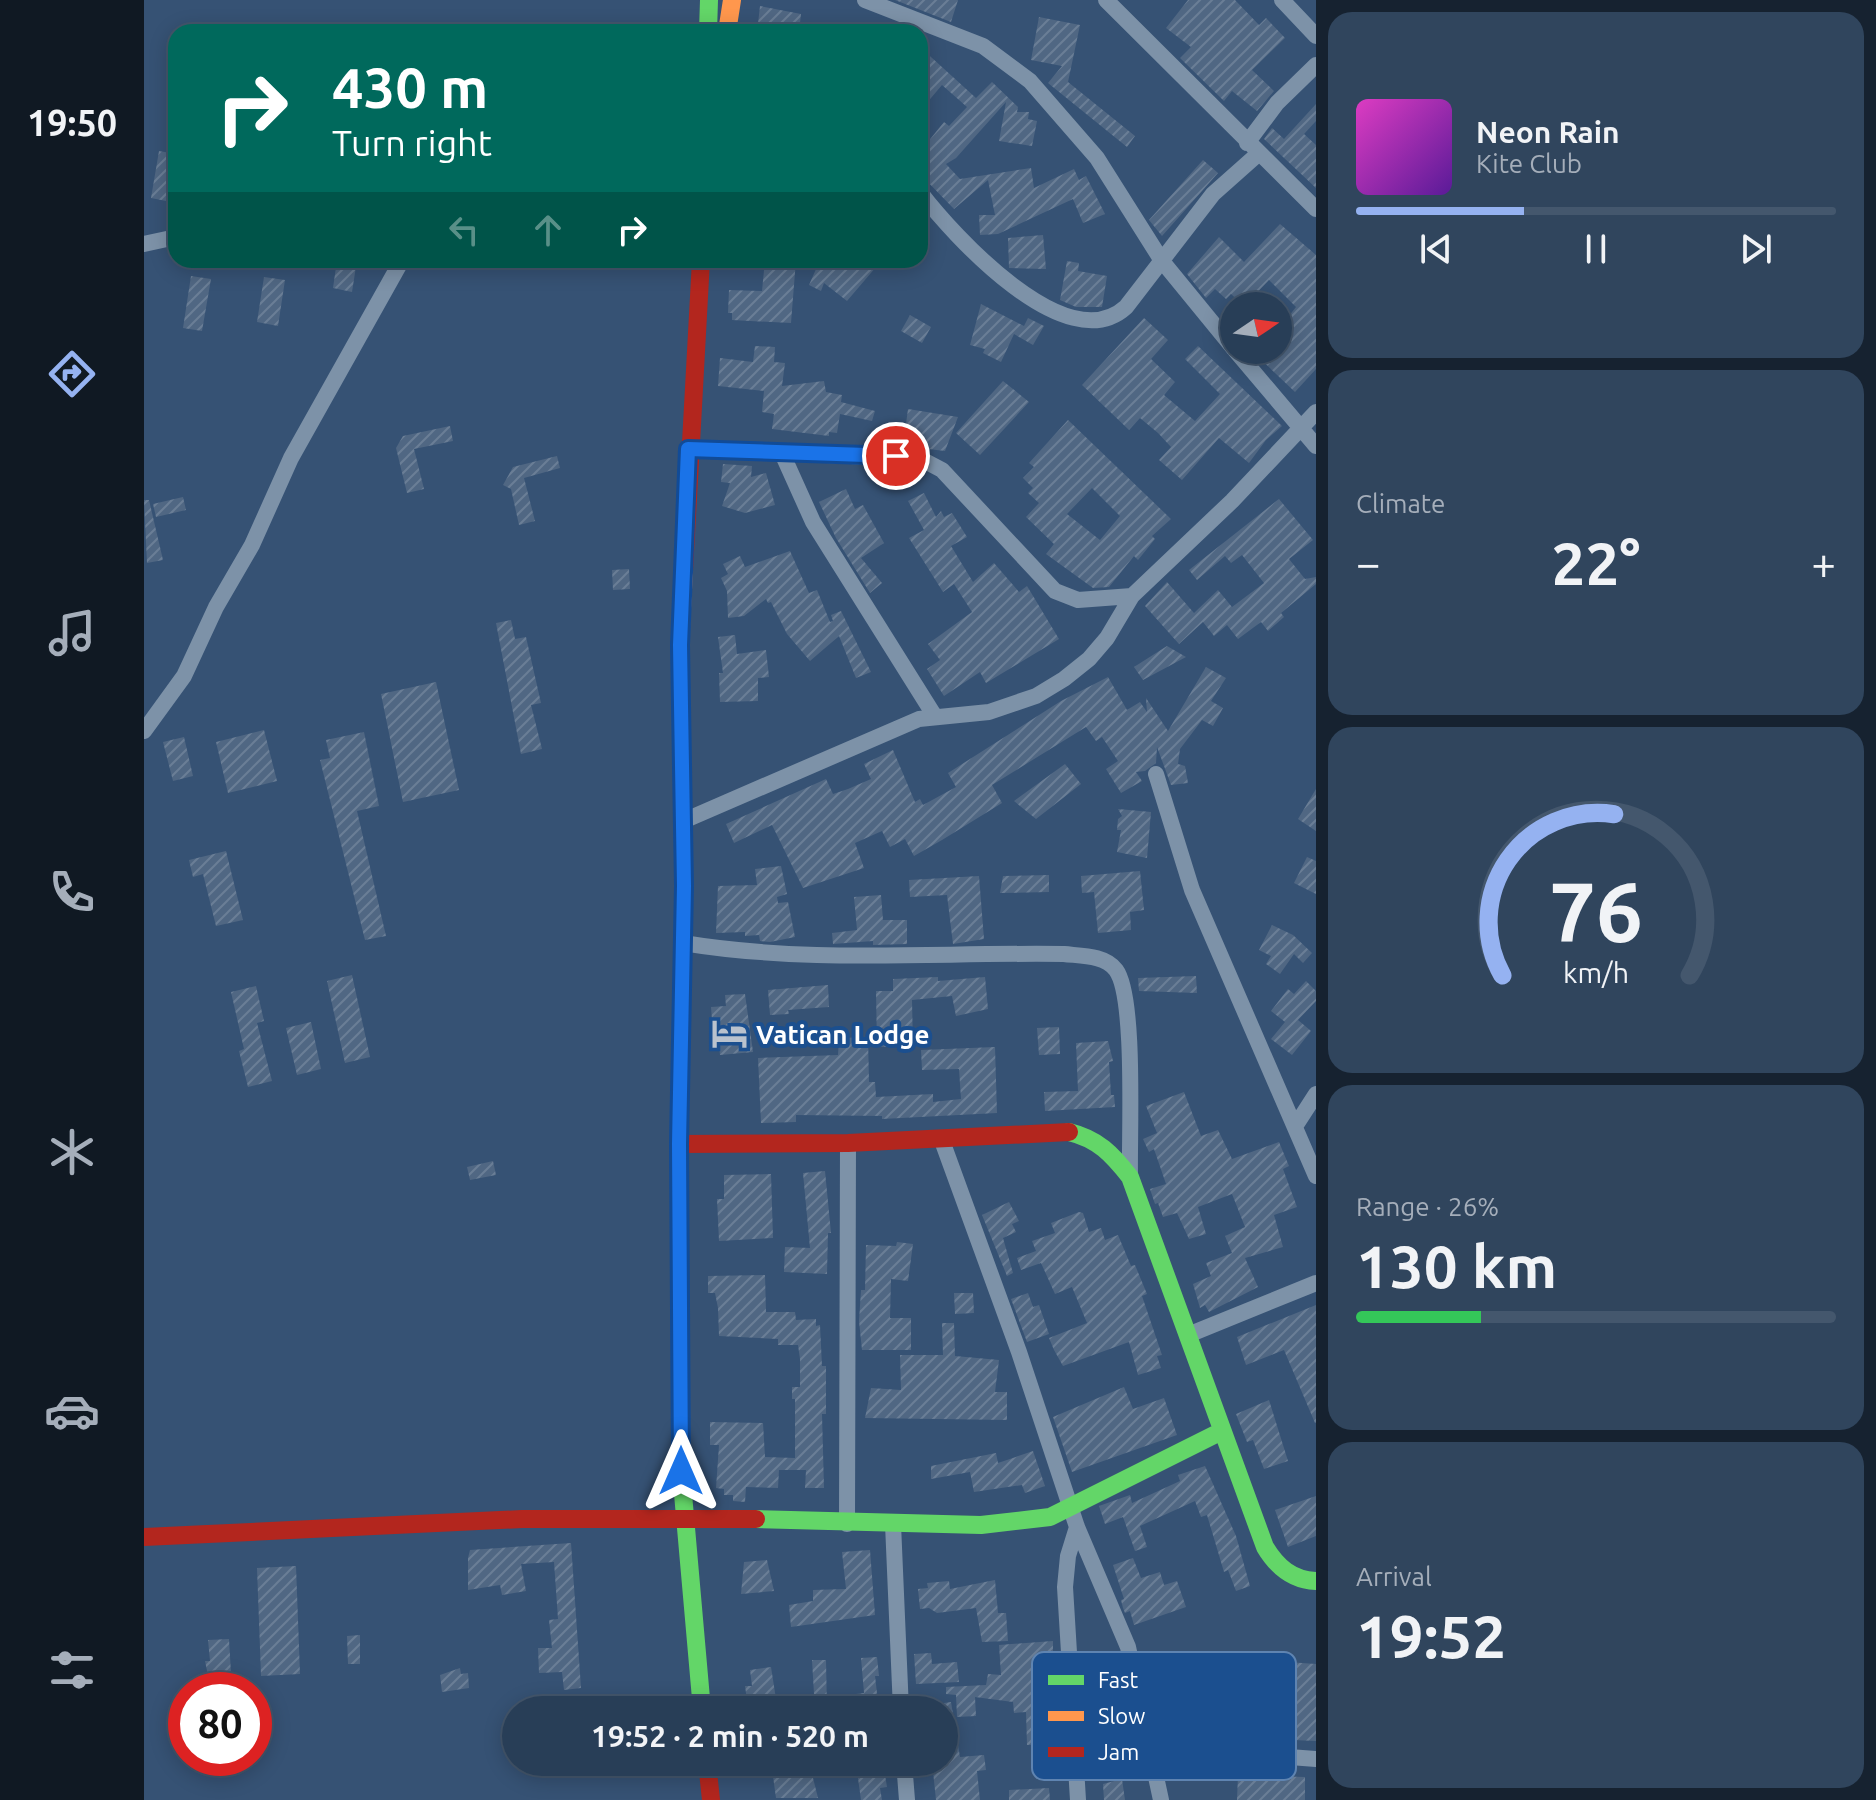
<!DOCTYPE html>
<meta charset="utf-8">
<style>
body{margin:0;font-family:Ubuntu,sans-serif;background:#30455d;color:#f1f3f6;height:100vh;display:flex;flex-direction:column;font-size:30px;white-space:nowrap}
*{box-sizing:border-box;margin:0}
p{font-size:26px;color:#a5aeba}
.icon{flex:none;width:44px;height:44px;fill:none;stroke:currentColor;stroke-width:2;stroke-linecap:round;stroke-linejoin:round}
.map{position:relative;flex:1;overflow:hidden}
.sheet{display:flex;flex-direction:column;gap:12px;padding:12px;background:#162230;width:560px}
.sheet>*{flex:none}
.top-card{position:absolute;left:24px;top:24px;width:760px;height:244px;border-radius:24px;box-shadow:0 4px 20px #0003,0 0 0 2px #44576d;background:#00695c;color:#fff;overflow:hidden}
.needle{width:52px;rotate:77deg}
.buttons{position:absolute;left:1076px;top:292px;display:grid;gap:16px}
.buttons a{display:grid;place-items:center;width:72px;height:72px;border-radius:50%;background:#283e57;box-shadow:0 4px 20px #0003,0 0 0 2px #44576d;font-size:40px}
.speed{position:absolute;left:24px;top:1672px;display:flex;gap:16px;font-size:40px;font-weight:700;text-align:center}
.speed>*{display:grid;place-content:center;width:104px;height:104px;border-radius:50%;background:#283e57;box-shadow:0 4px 20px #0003,0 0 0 2px #44576d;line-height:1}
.speed .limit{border:12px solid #d22;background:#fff;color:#111}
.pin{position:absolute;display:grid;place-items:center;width:68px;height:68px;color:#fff;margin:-34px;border:4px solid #fff;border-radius:50%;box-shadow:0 2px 8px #0007}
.me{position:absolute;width:88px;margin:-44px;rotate:0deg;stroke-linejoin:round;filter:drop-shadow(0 0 6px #0008)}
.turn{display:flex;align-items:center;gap:28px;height:168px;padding:0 32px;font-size:36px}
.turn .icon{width:104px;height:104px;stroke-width:2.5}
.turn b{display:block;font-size:56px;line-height:68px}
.lanes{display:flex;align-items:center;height:76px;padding:0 32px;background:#0003;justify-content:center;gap:40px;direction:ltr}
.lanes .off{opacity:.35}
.big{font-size:60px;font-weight:700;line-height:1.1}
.sheet .widget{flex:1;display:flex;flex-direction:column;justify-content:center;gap:12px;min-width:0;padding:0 28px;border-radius:24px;background:#30455d}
.sheet .dial{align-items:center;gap:0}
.dial svg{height:208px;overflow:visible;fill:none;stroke:#44576d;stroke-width:7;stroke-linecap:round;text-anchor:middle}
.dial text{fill:#f1f3f6;stroke:none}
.song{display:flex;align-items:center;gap:24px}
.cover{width:96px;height:96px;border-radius:12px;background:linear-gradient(135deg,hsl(310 70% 55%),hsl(270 70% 35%))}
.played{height:8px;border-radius:4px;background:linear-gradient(90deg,#95b2f1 35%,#44576d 35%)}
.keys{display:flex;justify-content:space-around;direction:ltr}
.heat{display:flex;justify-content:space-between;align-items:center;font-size:44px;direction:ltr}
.charge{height:12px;border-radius:6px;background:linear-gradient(90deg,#34c759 26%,#44576d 0)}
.trip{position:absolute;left:358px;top:1696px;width:456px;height:80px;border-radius:40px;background:#283e57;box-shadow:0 4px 20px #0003,0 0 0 2px #44576d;font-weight:700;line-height:80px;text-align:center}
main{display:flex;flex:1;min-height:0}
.tab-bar{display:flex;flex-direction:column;width:144px;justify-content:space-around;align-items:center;background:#101923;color:#a5aeba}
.tab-bar .icon{width:56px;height:56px}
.tab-bar .selected{color:#95b2f1}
.tab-bar b{font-size:36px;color:#f1f3f6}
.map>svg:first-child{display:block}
.building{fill:url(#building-hatch);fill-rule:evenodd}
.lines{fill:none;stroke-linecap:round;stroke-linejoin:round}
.street{stroke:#7d92a8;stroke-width:16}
.fast{stroke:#63d668;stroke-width:18}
.slow{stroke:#ff974d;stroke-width:18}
.jam{stroke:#b3261e;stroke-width:18}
.route-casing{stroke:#114b97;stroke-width:20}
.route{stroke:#1a73e8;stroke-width:14}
.labels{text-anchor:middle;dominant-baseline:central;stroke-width:8;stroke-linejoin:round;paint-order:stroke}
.poi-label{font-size:26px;font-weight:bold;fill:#fff;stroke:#1b4f8f;text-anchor:start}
.key{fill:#1b4f8f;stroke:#5f84b1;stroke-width:2}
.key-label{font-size:22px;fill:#fff}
</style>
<main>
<nav class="tab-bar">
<b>19:50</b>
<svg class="icon selected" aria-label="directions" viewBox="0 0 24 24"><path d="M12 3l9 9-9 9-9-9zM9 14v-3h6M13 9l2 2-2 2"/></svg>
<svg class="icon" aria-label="music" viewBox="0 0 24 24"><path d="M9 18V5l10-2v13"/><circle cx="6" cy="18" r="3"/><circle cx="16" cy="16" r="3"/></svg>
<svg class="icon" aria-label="phone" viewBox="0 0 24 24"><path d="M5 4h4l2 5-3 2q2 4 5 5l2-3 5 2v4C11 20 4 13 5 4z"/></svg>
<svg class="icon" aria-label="climate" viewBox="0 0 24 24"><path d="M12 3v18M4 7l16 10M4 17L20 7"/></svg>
<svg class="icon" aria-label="car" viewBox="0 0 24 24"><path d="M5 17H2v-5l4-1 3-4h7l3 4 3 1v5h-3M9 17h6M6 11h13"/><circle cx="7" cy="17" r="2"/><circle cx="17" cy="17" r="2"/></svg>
<svg class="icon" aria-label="filters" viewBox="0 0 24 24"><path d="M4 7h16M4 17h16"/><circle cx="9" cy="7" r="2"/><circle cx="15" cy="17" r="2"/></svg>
</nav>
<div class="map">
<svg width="1172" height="1800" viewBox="0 0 1172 1800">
<defs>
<pattern id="building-hatch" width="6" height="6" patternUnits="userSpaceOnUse" patternTransform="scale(2)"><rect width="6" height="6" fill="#506783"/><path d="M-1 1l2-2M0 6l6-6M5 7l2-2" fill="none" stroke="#6a7e96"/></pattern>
</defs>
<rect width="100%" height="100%" fill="#365274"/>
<path class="building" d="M751 0H814L807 22Z
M1044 0H1091L1115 25 1122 18 1141 38 1108 70 1130 91 1113 111 1088 91 1080 101 1036 58 1047 47 1022 28Z
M616 6 657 14 655 32H613Z
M895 17 936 25 924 82 991 136 983 147 904 83 918 66 887 60Z
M776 47 832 98 848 82 874 107 873 112H885L884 119 893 121 888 146 855 141 862 102 812 158 802 164 816 179 887 168 890 188 930 169 935 180 942 176 961 214 939 223 929 199 854 234 836 235 835 215H851L844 180 810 209 776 174V136L783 143 800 122 805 126 823 107 798 85 776 111Z
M1172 104V121L1160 134 1172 145V188L1120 139 1128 128 1140 139Z
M15 151 32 154 27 202 7 198Z
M1059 160 1074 173 1018 236 1005 220Z
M1136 224 1172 255V369L1151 392 1107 350H1134V330L1152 307 1125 280 1100 306 1087 294 1082 299 1071 289 1062 298 1043 274 1075 237 1100 262Z
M899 235 902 269 865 268 864 238Z
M193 260H213L208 292 189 288Z
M621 260H652L647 323 588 320V313H584L585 290 618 291Z
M676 260 700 270 709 260H738L703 301 680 283 677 291 665 285Z
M923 261 935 263 934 271 963 276 958 307H932L916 300Z
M47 276 67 279 58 331 39 328Z
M120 277 141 280 134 326 113 322Z
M837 304 880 326 884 318 900 326 889 345 870 334 857 362 839 353 841 349 826 345Z
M766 315 787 327 778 343 757 331Z
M1000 318 1024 340 1007 359 1031 382 1020 395 1051 421 1076 394 1041 359 1054 346 1138 426 1122 440 1105 463 1075 438 1038 480 1015 460 1027 447 1014 433 996 418 985 430 938 385Z
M611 346 631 347 630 362 641 363 638 386 680 381 682 392 698 395 697 402 731 411 728 421 696 414 693 433 685 432V436L628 429 630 414 618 412 620 391 574 386 576 358 609 362Z
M859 381 885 402 836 455 812 433Z
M764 409 814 417 801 451 759 446Z
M924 420 1027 519 1008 536 1011 539 994 560 990 556 965 587 949 588 902 554 910 544 882 517 895 503 884 493 889 488 879 478 890 467 885 463ZM948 488 976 516 956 540 923 514Z
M306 426 309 441 270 449 280 489 263 493 252 448 259 436Z
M413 456 416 468 380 478 391 521 375 525 367 489 359 485 369 467Z
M579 464 608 466 607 477 622 473 631 505 601 513 578 506 586 483 577 482Z
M702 489 711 509 719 505 740 543 717 558 738 583 726 593 692 538 675 502Z
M780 493 792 517 797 511 800 517 808 513 823 537 807 546 829 582 850 563 875 592 883 586 915 639 842 683 836 672 800 696 783 669 796 660 784 644 828 612 810 584 799 592 765 538 780 530 764 501Z
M39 497 42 510 12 517 9 504Z
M1135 499 1169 540 1145 559 1161 579 1172 577V584L1137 613 1140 617 1124 631 1117 622 1094 639 1083 625 1070 636 1059 622 1035 644 1001 606 1023 582 1050 613 1074 590 1088 607 1120 583 1098 555 1087 563 1081 556 1053 580 1045 570Z
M0 500H5L19 560 3 563Z
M646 551 665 593 673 590 686 622 689 621 687 615 697 611 727 672 712 678 695 636 666 661 643 634 627 602 624 603 622 599 600 616 584 618 583 591 577 578 584 574 579 564 596 556 601 567Z
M485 569 486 589 469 590 468 570Z
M367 620 371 639 382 637 397 703 387 705 398 749 377 754 352 623Z
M591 635 593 654 622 650 625 677 614 678V701L576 702 575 673H579L574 637Z
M1023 646 1042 657 999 680 990 667Z
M1062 667 1082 678 1067 701 1079 708 1069 726 1058 720 1036 749 1034 764 1041 766 1044 783 1027 785 1013 747 1012 763 1001 771 992 772 998 781 977 793 962 769 974 761 958 737 952 741 942 727 848 785 858 803 798 840 770 856 761 839 746 847 738 831 711 843 720 868 659 888 628 825 590 843 582 824 682 779 689 794 704 789 727 779 720 764 749 750 771 802 776 799 779 805 812 787 804 773 917 701 964 677 983 710 996 702 1003 712 1002 698 1024 731Z
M292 682 315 790 259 802 237 694Z
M120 730 133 781 84 793 72 742Z
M220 732 235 806 213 811 242 936 221 940 176 760 186 758 182 740Z
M40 737 49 776 29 781 19 742Z
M921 764 937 784 892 819 870 801Z
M1172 789V831L1154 819Z
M974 809 1007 812 1003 858 973 852 977 830H973L974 819 978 816Z
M82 851 99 920 72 926 59 874 49 877 45 860Z
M1163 857 1172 861V894L1150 883Z
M637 866 643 894 633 897 634 903 644 902 651 937 626 942 616 941 615 935 601 936V932L572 933 574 886 613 885 611 869Z
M996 871 1000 910 986 912 987 930 954 933 950 892 938 893 937 876Z
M905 875V892L856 893 859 876Z
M835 876 840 939 809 944 803 895 766 897 765 880Z
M737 895 739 920H763V944L729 945V941L689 944 688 933 713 930 710 897Z
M1128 925 1149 935 1168 953 1159 963 1150 954 1136 974 1122 964 1127 956 1115 950Z
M208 975 226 1057 201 1063 183 981Z
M1052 976 1053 993 995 991 994 978Z
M794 977V981L841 977 844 1009 812 1016 808 996 768 1000 769 1046 733 1047 732 991H749V979Z
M1162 981 1172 991V1001L1154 1020 1167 1031 1148 1055 1127 1039 1141 1022 1127 1011 1144 989 1150 994Z
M684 985 685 1007 644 1010 645 1014 626 1015 624 990Z
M112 986 120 1021 113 1023 128 1081 104 1087 95 1051 100 1049 87 992Z
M601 994 609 1052 576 1055 575 1046H570L567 1007 582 1006 581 995Z
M167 1022 177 1069 153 1075 142 1028Z
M915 1027 916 1054 895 1055 893 1028Z
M724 1037 725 1082H731L732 1097 789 1094V1102L817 1099 815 1069 778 1070 777 1050 851 1047 853 1113 738 1119V1116L652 1115V1122L617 1123 614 1058 694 1055 695 1038Z
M964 1041 969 1061 965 1062 967 1095H970L971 1107 901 1111 900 1092 934 1091 932 1043Z
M1040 1092 1057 1136 1074 1130 1088 1159 1135 1142 1145 1166 1139 1169 1153 1207 1130 1215 1139 1247 1101 1258 1114 1287 1065 1312 1061 1305 1056 1308 1049 1284 1067 1276 1062 1263 1088 1253 1081 1236 1101 1227 1088 1194 1054 1207 1062 1234 1045 1239 1033 1213 1019 1217 1014 1203 1011 1204 1006 1189 1022 1184 1010 1149 1005 1152 999 1139 1013 1133 1002 1106Z
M349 1161 352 1175 326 1180 323 1167Z
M681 1171 687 1233H684L683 1274 640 1272 641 1247 666 1248 659 1173Z
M627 1174 629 1238 575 1241 573 1199H580V1175Z
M865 1202 875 1221 868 1224 872 1232 859 1238 869 1273 863 1276 838 1215Z
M935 1212 939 1213 945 1232 957 1228 961 1240 974 1235 987 1266 991 1265 1003 1294 998 1296 1018 1355 1013 1356 1017 1368 994 1375 985 1342 919 1366 910 1350 905 1338 943 1323 928 1287 911 1294 897 1263 877 1270 873 1258 892 1251 888 1241 911 1233 907 1223Z
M753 1242 769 1244 764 1281 747 1279 746 1318H767V1350H718L715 1321 717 1290H721L722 1245 752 1246Z
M621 1275 622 1312H651L652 1320 672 1319V1326L676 1325 678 1366H682V1414H678L680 1488H661L662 1470H635L634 1488 602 1487 601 1502 589 1501V1495H580V1489L572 1488 575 1445H566V1422L619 1423 621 1457 651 1458V1399H648V1387H656V1359L654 1345H634V1339L575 1336 574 1308 571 1293H564V1276Z
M810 1293H829L830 1313 811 1314Z
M884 1293 889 1307 895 1305 905 1334 883 1342 867 1299Z
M1172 1305V1423H1171L1140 1350 1102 1365 1093 1337Z
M798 1323H810L811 1356 855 1360 851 1392H863V1420L721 1418 727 1388 757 1390 756 1355H799Z
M980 1387 989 1409 1020 1398 1033 1435 928 1472 909 1417Z
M1125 1400 1144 1461 1120 1469 1109 1440 1103 1442 1092 1414Z
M889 1451 901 1486 881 1493 878 1485 830 1492 826 1472 787 1479V1466L852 1453 854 1463Z
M1061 1466 1092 1536 1106 1586 1092 1591 1084 1570 1080 1572 1063 1515 1057 1517 1051 1501 996 1526 1003 1547 991 1551 979 1517 961 1524 955 1506 986 1495 988 1503 1036 1481 1034 1475Z
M1172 1496V1536L1144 1547 1131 1510Z
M427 1543 437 1688 420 1690 418 1672 395 1673 394 1648H408L405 1620 414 1619 410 1562 377 1564 382 1591 358 1595 356 1585 324 1590V1558L326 1550Z
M726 1550 731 1615 647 1627 645 1605 669 1601V1590L702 1589 698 1552Z
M989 1558 997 1578 1016 1572 1020 1585 1033 1581 1042 1607 990 1625 986 1611 981 1613 979 1608 977 1600 980 1599 969 1565Z
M623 1560 630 1591 597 1594 600 1562Z
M152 1566 156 1674 117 1676 113 1568Z
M851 1580 854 1613H862L864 1641 838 1642 832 1608 793 1613 785 1608 776 1609 774 1589 784 1588 783 1583 805 1581 806 1589Z
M216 1635V1664H204L203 1636Z
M85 1639 88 1690H67L61 1661H66L64 1640Z
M909 1641V1744L883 1745 882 1712 870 1713 869 1702 831 1697 832 1716 813 1717 812 1695 802 1694V1687L842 1685 844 1674 857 1675 855 1645Z
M787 1653 788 1664 813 1662 815 1682 772 1684 770 1654Z
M733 1657 735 1676H731L735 1710H714L712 1694 720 1693 717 1658Z
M668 1660H682L683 1710H611L610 1699 603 1700 601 1686H608L606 1670 627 1667 632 1699 670 1694Z
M1144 1662 1172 1664V1741L1124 1739V1731L1090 1729V1742L1065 1737V1718H1080V1705L1099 1706V1702L1142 1704Z
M316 1668 317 1674 324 1673 325 1688 298 1692 296 1675Z
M807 1702 816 1757 840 1755 842 1770 833 1771 836 1800H792L788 1762H800V1703Z
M627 1762H665L674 1798H632Z
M739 1762 743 1787 736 1788 738 1800H717L712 1764Z
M1094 1775 1161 1777V1800H1093Z
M978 1779 981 1800H960L959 1784Z
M905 1788 906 1800H865V1790Z"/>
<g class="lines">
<path class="street" d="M721 0 839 46 886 81 953 158 1018 261 1090 349
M962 0 1172 209
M1138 0 1172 36
M1103 143 1133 103 1172 65
M776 192C809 235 923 361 982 307L1069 194 1114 154
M0 244 32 237
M1091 350 1172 446
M544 449 777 459 798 470 911 591 934 600 988 596
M637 451 669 522 790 715
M0 731 40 676 72 607 108 545 147 458 258 260
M1012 774 1048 890 1172 1176
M537 822 775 719 845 712 892 696 920 679 945 659 963 638 988 596 1088 501 1172 412
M539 943C666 964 793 952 920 954 937 956 961 955 972 970 992 997 985 1137 986 1177
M1152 1125 1172 1094
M797 1138 875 1352 933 1527 984 1647 1017 1800
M1044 1335 1172 1283
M703 1524 704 1143
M749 1524 757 1710
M933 1527 924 1556 921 1587 934 1800
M1006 1744 1036 1758 1106 1754 1172 1759
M760 1762 763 1800"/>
<path class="fast" d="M564 32 565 0
M925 1132C954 1139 968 1154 986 1177L1121 1547C1133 1567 1148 1580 1172 1581
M535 1149 537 1471 558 1710
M612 1519 837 1525 906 1517 1076 1432"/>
<path class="slow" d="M583 32 588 0
M535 1149 540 886 536 645 540 571"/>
<path class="jam" d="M540 571 557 260
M535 1144 704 1143 925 1132
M0 1537 378 1519H612
M563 1762 567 1800"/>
</g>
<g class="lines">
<defs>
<path id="route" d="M537 1471 535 1144 540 886 536 645 544 449 752 456"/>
</defs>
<use href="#route" class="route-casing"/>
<use href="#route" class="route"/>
</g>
<defs>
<symbol id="hotel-bare" viewBox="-9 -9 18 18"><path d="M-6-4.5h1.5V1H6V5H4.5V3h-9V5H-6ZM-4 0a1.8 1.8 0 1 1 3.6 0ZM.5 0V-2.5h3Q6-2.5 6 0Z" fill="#b9c2ce" stroke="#1b4f8f" stroke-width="2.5" paint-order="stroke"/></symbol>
</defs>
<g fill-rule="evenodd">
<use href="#hotel-bare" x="560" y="1008" width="51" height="51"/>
</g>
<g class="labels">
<g class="poi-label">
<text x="612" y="1034">Vatican Lodge</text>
</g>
</g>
<rect x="888" y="1652" width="264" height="128" rx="12" class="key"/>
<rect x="904" y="1675" width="36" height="10" fill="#63d668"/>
<rect x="904" y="1711" width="36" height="10" fill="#ff974d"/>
<rect x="904" y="1747" width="36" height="10" fill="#b3261e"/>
<g class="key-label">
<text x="954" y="1688">Fast</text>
<text x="954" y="1724">Slow</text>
<text x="954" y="1760">Jam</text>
</g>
</svg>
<div class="buttons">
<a><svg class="needle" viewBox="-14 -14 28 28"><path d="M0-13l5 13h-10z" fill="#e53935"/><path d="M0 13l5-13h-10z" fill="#a5aeba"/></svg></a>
</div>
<div class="speed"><div class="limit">80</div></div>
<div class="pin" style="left:752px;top:456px;background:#d93025"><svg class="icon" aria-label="arrive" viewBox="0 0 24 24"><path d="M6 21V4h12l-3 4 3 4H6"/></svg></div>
<svg class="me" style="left:537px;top:1471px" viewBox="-20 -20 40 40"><path d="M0-17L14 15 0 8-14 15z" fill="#1a73e8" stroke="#fff" stroke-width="4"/></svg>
<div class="trip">19:52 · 2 min · 520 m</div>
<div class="top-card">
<div class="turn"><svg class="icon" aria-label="right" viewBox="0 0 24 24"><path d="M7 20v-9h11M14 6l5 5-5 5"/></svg><div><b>430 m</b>Turn right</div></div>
<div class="lanes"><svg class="icon off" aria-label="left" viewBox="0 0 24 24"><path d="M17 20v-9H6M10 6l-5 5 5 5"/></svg><svg class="icon off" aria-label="ahead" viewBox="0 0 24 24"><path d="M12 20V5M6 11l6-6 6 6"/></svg><svg class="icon" aria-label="right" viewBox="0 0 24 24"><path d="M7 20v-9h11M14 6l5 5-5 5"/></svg></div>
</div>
</div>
<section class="sheet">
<div class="widget">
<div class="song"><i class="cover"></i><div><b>Neon Rain</b><p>Kite Club</p></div></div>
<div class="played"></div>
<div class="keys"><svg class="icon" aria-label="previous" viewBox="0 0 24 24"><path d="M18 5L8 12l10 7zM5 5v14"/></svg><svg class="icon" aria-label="pause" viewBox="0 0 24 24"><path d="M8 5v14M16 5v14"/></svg><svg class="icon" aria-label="next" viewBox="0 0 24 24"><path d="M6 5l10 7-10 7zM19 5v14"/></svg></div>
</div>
<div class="widget"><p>Climate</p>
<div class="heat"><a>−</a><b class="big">22°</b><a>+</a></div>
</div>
<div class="widget dial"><svg viewBox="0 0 100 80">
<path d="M14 69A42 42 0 1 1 86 69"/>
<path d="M14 69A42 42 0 0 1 57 7" stroke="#95b2f1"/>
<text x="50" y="56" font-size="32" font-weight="700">76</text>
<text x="50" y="72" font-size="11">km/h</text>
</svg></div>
<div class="widget"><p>Range · 26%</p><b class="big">130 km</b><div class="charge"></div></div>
<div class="widget"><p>Arrival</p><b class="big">19:52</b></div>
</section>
</main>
